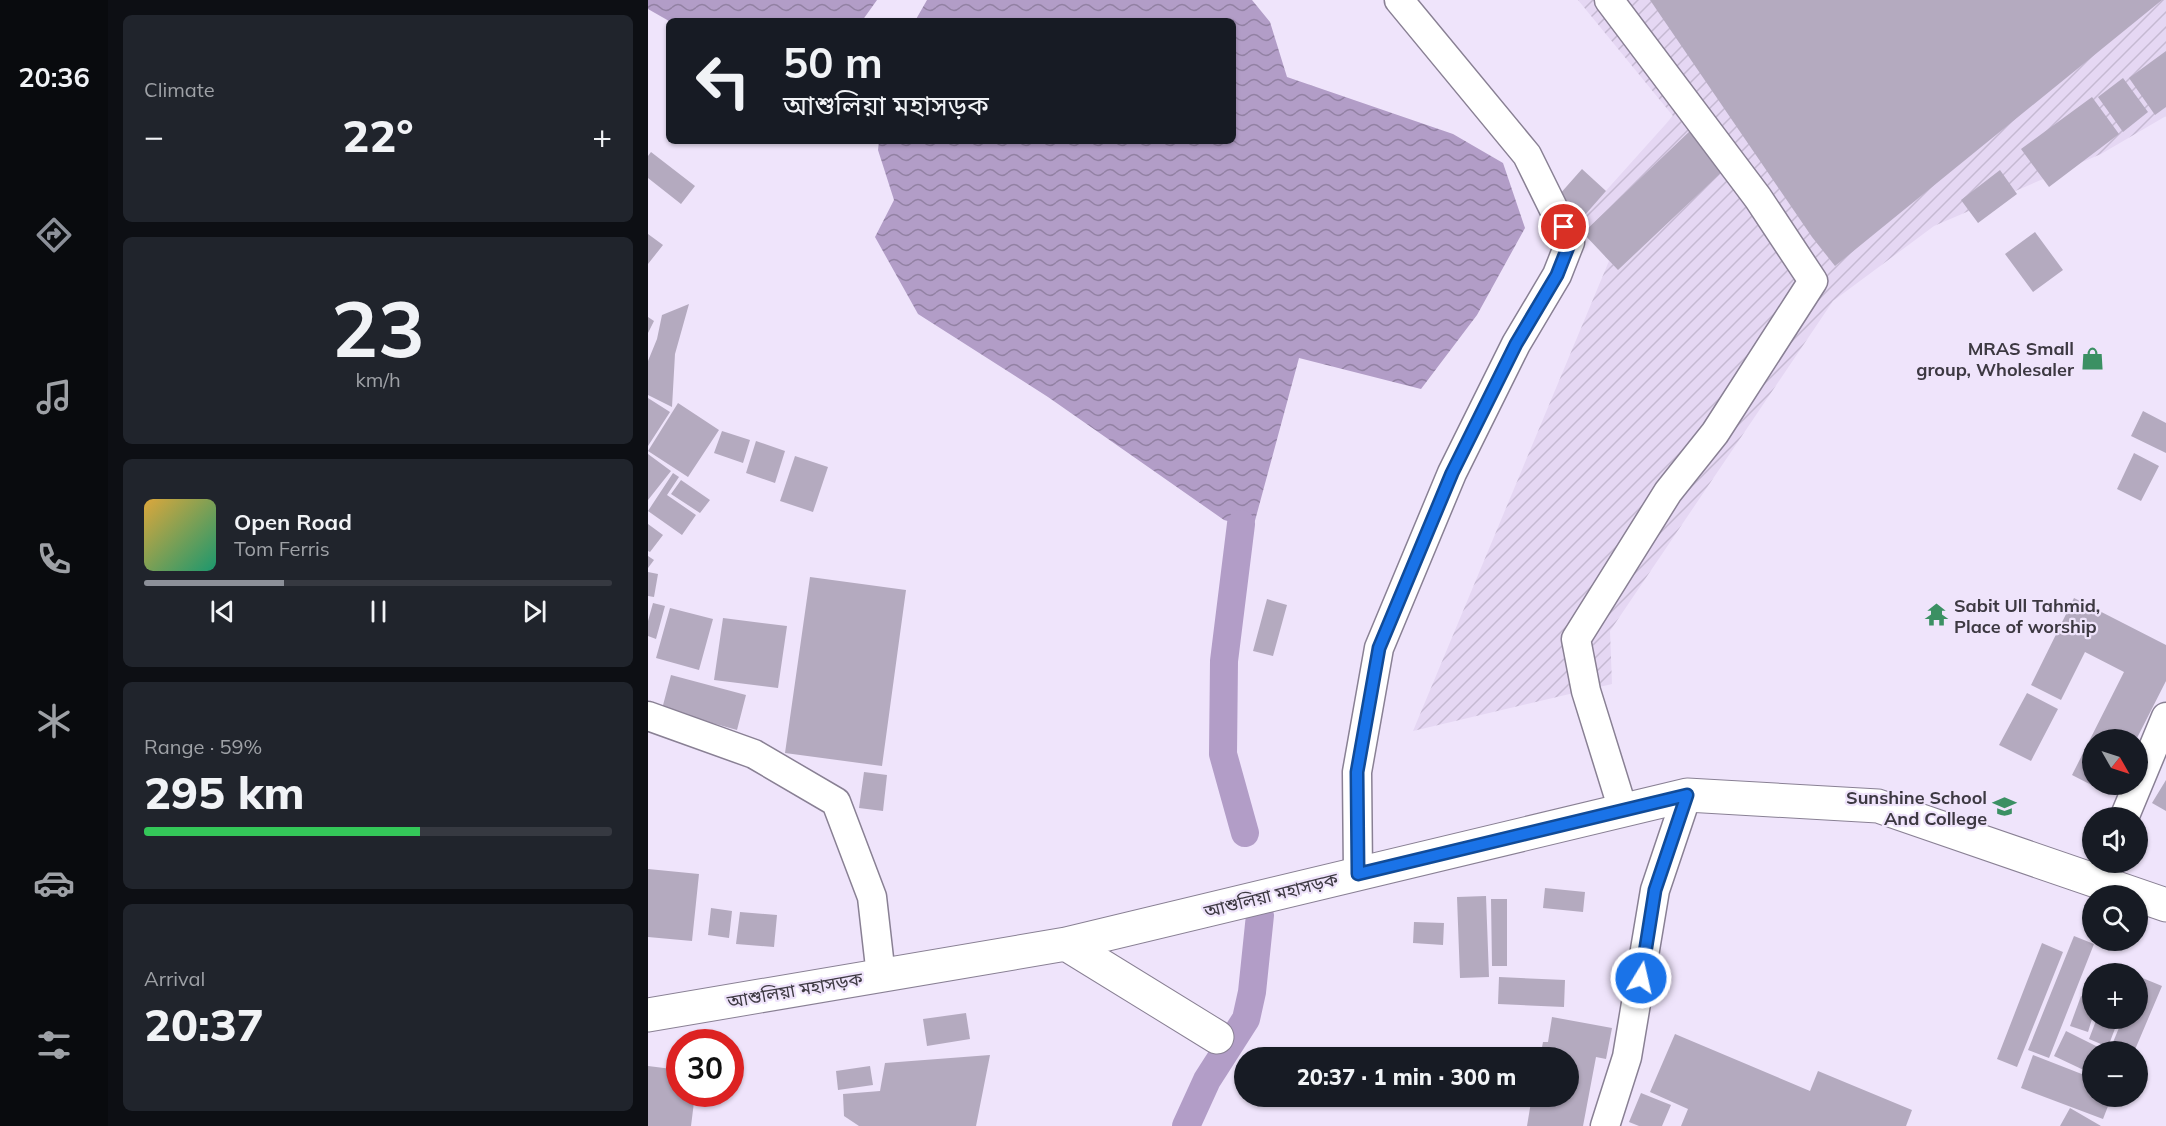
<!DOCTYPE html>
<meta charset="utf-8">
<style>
body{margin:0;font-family:Mulish,"Noto Sans Bengali",sans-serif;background:#20242c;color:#f1f3f6;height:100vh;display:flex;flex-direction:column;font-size:22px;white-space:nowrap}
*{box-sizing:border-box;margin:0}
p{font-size:20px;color:#9ea1a6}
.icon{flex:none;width:33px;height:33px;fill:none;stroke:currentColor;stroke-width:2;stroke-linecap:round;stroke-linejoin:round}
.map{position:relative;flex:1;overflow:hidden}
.details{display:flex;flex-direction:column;gap:15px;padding:15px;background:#0d0f14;width:540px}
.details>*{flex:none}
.banner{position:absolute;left:18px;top:18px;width:570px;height:126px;border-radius:9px;box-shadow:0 2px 4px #0004;background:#171b24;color:#f1f3f6;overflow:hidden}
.needle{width:39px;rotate:129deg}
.buttons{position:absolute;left:1434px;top:729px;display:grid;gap:12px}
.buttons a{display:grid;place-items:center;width:66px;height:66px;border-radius:50%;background:#171b24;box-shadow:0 2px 4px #0004;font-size:30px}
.speed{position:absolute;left:18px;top:1029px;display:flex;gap:12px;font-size:30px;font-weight:700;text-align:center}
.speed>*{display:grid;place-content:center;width:78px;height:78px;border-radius:50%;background:#171b24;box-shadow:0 2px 4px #0004;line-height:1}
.speed .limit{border:9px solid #d22;background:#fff;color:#111}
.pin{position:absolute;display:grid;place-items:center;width:51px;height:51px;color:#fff;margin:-26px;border:3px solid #fff;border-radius:50%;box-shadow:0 2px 6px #0007}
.me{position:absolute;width:66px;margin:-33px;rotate:9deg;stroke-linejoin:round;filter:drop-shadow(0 0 4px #0008)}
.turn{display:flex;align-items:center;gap:21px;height:126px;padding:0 18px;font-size:27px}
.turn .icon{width:78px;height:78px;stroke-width:2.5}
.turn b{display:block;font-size:42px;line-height:51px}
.big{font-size:45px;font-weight:800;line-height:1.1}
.details .widget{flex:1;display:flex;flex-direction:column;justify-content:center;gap:9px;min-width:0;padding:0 21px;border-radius:9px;background:#20242c}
.details .dial{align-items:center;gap:0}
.dial b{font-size:78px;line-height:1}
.song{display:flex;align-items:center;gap:18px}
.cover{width:72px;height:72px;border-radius:9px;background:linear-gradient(135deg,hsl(40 70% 55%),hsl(160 70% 35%))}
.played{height:6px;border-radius:3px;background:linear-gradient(90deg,#8c9099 30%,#363941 30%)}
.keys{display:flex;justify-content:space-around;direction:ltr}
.heat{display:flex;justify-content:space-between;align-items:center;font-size:33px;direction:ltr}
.charge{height:9px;border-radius:4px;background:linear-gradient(90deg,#34c759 59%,#363941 0)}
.trip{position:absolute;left:586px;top:1047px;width:345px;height:60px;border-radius:30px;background:#171b24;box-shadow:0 2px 4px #0004;font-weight:800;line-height:60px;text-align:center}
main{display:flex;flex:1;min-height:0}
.menu{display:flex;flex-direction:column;width:108px;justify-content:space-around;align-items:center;background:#090b0e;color:#9ea1a6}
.menu .icon{width:42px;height:42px}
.menu .current{color:#8c9099}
.menu b{font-size:27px;color:#f1f3f6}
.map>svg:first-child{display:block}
.industrial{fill:url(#industrial-furrows)}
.water{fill:url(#water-waves)}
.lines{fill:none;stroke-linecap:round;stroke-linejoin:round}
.canal{stroke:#b29dc7;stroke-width:28}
.building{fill:#b4aabf}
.street-casing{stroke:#898094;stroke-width:31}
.highway-casing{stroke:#898094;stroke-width:35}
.street{stroke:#fff;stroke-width:28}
.highway{stroke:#fff;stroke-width:33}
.route-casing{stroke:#114b97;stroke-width:15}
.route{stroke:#1a73e8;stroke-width:10}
.labels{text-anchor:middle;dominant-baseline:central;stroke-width:4.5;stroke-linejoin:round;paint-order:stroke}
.poi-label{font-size:18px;font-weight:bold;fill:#3d3942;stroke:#efe4fb;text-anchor:end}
.street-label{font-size:18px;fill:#3d3942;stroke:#efe4fb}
</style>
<main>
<nav class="menu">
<b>20:36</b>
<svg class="icon current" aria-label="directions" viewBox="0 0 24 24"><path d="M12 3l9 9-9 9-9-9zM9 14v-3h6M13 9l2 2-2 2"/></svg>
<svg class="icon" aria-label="music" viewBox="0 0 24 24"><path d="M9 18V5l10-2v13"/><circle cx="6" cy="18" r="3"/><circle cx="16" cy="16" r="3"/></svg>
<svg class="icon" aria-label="phone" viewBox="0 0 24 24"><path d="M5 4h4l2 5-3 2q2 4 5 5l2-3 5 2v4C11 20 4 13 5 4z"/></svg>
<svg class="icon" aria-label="climate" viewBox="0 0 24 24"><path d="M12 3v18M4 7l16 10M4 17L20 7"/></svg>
<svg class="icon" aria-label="car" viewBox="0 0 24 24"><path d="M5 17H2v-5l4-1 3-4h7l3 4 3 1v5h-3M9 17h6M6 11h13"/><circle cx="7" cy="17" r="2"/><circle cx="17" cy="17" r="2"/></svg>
<svg class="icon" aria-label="filters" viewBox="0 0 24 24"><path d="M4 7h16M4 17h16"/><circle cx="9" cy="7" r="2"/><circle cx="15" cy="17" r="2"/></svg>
</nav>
<section class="details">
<div class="widget"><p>Climate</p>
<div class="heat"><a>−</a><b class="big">22°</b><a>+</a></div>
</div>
<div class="widget dial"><b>23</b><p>km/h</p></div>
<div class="widget">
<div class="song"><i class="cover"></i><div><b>Open Road</b><p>Tom Ferris</p></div></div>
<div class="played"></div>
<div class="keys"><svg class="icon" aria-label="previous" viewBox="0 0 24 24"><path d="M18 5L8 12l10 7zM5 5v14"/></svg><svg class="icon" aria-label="pause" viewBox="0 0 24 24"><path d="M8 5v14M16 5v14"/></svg><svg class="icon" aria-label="next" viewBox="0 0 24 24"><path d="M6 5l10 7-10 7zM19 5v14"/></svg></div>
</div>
<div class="widget"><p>Range · 59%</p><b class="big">295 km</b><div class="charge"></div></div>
<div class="widget"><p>Arrival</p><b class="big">20:37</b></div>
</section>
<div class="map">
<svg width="1518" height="1126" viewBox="0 0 1518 1126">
<defs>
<pattern id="industrial-furrows" width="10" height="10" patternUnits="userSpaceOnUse" patternTransform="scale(1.5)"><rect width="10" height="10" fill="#e5d7f3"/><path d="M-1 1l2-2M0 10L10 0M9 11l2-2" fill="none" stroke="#c5b9d2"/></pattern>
<pattern id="water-waves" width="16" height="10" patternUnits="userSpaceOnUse" patternTransform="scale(1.5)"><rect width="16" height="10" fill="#b29dc7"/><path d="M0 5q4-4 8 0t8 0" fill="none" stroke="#9281a3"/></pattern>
</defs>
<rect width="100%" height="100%" fill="#efe4fb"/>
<path class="industrial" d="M930 0H1518V116L1453 154 1286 226 1185 301 962 631 964 684 765 731 961 261 929 223 1025 116Z"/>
<path class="water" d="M0 0H229L214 21H21L0 9Z
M279 0H604L622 22 639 77 805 134 855 163 877 228 829 315 773 389 651 358 605 528 576 520 400 397 270 314 227 237 246 200 230 150 231 141H585V21H267Z"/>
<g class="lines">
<path class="canal" d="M593 524 576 661 575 754 597 833
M538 1126 559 1080 598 1019 604 992 612 915"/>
</g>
<path class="building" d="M1002 0H1514L1187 266 1164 237Z
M1518 51V107L1507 115 1481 78Z
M1475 78 1500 112 1475 132 1450 97Z
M1444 97 1471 134 1401 187 1373 149Z
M1043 130 1079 167 970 270 935 233Z
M3 152 47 186 33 204 0 178V156Z
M934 169 958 191 936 216 911 195Z
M1352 170 1369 194 1330 223 1313 200Z
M1387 232 1415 270 1385 292 1357 254Z
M0 234 15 245 0 264Z
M41 304 27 354 24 407 0 395V361L9 339 14 315Z
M0 317 6 321 0 333Z
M0 398 22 412 0 446Z
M30 403 71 430 40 477 0 451Z
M1495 411 1518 423V453L1483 436Z
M74 431 102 440 95 463 66 453Z
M108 441 137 451 127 483 98 473Z
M1486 453 1511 466 1493 501 1469 489Z
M0 454 23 471 0 500Z
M147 456 180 467 165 512 132 501Z
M25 473 31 477 19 495 48 515 34 535 0 511Z
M33 480 62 500 52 513 23 494Z
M0 524 15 535 2 552 0 551Z
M0 556 6 560 0 568Z
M0 572 10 574 6 597 0 596Z
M162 577 258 590 234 766 137 753Z
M1426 598 1518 645V681L1488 740H1444V784H1466L1461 794 1424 775 1476 672 1437 652 1413 700 1383 685Z
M619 599 639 605 625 656 605 651Z
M5 603 17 606 8 639 0 636V621Z
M22 608 65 619 51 670 8 658Z
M75 618 139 626 130 688 66 680Z
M23 675 98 695 89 730 14 709Z
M1379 693 1410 709 1383 761 1351 745Z
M216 772 239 775 235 811 211 808Z
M1518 780V811L1504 803Z
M0 869 51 874 44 941 0 937Z
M897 888 937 892 935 912 895 908Z
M838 896 841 977 812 978 809 897Z
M843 899H859V966H844Z
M63 908 84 911 81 938 60 935Z
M92 912 129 915 126 947 88 944Z
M766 922 796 923 795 945 765 943Z
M1426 936 1446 944 1401 1058 1380 1050Z
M1394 943 1415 952 1369 1067 1349 1059Z
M851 977 917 980 916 1007 850 1004Z
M1492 977 1514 986 1486 1052H1461L1475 1018H1490V983Z
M1433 996 1444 1001V1019L1440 1032 1422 1026Z
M318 1013 322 1039 279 1046 275 1019Z
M904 1017 964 1028 958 1059 948 1057 935 1126H879L884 1096H921V1058H892L895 1042H900Z
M1449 1018H1471L1460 1047 1441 1039Z
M1418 1031 1454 1049 1453 1052H1444L1442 1073 1406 1056Z
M1027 1034 1162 1091 1170 1071 1264 1110 1258 1126H1033L1040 1109 1002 1092Z
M342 1055 328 1126H211L196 1116 195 1094 232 1091 237 1063Z
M1385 1055 1444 1078V1096H1464L1455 1119 1373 1088Z
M0 1066 32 1070V1094H47L43 1126H0Z
M222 1066 225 1085 190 1090 188 1071Z
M993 1093 1023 1105 1014 1126H991L981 1122Z
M1422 1108 1453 1126H1412Z"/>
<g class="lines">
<defs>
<path id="street" d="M961 0 1110 198 1165 281 1067 433 1020 492 928 639 938 691 975 810
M0 716 106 754 188 802 224 897 233 976
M1476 818 1518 717
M710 874 709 772 731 648 804 473 868 344 909 275 922 242 879 155 751 0
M957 1126 979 1057 1007 890 1039 795"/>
<path id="highway" d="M418 944 569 1037
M0 1015 418 944 1039 795 1230 806 1518 905"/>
</defs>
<use href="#street" class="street-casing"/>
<use href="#highway" class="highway-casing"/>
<use href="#street" class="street"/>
<use href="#highway" class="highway"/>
</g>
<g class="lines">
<defs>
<path id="route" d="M916 227 922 242 909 275 868 344 804 473 731 648 709 772 710 874 1039 795 1007 890 993 978"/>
</defs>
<use href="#route" class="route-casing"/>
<use href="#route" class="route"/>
</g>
<defs>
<symbol id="shop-bare" viewBox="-9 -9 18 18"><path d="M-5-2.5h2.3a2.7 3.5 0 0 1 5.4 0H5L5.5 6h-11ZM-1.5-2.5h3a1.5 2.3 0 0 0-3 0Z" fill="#3b9063" stroke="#efe4fb" stroke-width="2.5" paint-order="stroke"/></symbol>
<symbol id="temple-bare" viewBox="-9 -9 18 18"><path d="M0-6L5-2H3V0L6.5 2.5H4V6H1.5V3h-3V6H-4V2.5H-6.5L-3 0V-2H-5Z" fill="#3b9063" stroke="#efe4fb" stroke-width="2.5" paint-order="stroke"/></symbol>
<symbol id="school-bare" viewBox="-9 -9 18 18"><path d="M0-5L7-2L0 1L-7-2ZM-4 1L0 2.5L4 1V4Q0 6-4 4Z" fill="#3b9063" stroke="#efe4fb" stroke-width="2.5" paint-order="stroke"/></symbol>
</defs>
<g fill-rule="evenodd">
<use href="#shop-bare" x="1428" y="342" width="33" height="33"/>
<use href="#temple-bare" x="1272" y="598" width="33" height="33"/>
<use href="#school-bare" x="1340" y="790" width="33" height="33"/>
</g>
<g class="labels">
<g class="poi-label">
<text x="1426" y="348">MRAS Small<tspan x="1426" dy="21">group, Wholesaler</tspan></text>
<text x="1306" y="605" text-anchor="start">Sabit Ull Tahmid,<tspan x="1306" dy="21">Place of worship</tspan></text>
<text x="1339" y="797">Sunshine School<tspan x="1339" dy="21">And College</tspan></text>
</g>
<g class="street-label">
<text transform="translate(623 895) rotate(-14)">আশুলিয়া মহাসড়ক</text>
<text transform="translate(147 990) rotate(-10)">আশুলিয়া মহাসড়ক</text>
</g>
</g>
</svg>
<div class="buttons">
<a><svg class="needle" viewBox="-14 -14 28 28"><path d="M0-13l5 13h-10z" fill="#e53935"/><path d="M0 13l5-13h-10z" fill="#9ea1a6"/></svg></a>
<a><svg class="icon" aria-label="sound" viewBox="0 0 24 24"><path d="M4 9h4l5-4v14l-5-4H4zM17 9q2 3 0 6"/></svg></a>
<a><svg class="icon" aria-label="search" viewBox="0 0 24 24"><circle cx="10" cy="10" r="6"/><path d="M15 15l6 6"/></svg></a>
<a>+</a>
<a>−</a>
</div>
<div class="speed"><div class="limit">30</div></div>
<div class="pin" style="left:916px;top:227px;background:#d93025"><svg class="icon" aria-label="arrive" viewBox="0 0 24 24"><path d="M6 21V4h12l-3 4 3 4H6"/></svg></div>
<svg class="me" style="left:993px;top:978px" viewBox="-20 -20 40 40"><circle r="17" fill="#1a73e8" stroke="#fff" stroke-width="3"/><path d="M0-11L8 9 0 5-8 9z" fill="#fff"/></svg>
<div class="trip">20:37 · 1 min · 300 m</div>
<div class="banner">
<div class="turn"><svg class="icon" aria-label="left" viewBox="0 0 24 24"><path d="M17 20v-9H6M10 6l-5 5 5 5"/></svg><div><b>50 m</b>আশুলিয়া মহাসড়ক</div></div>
</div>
</div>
</main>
